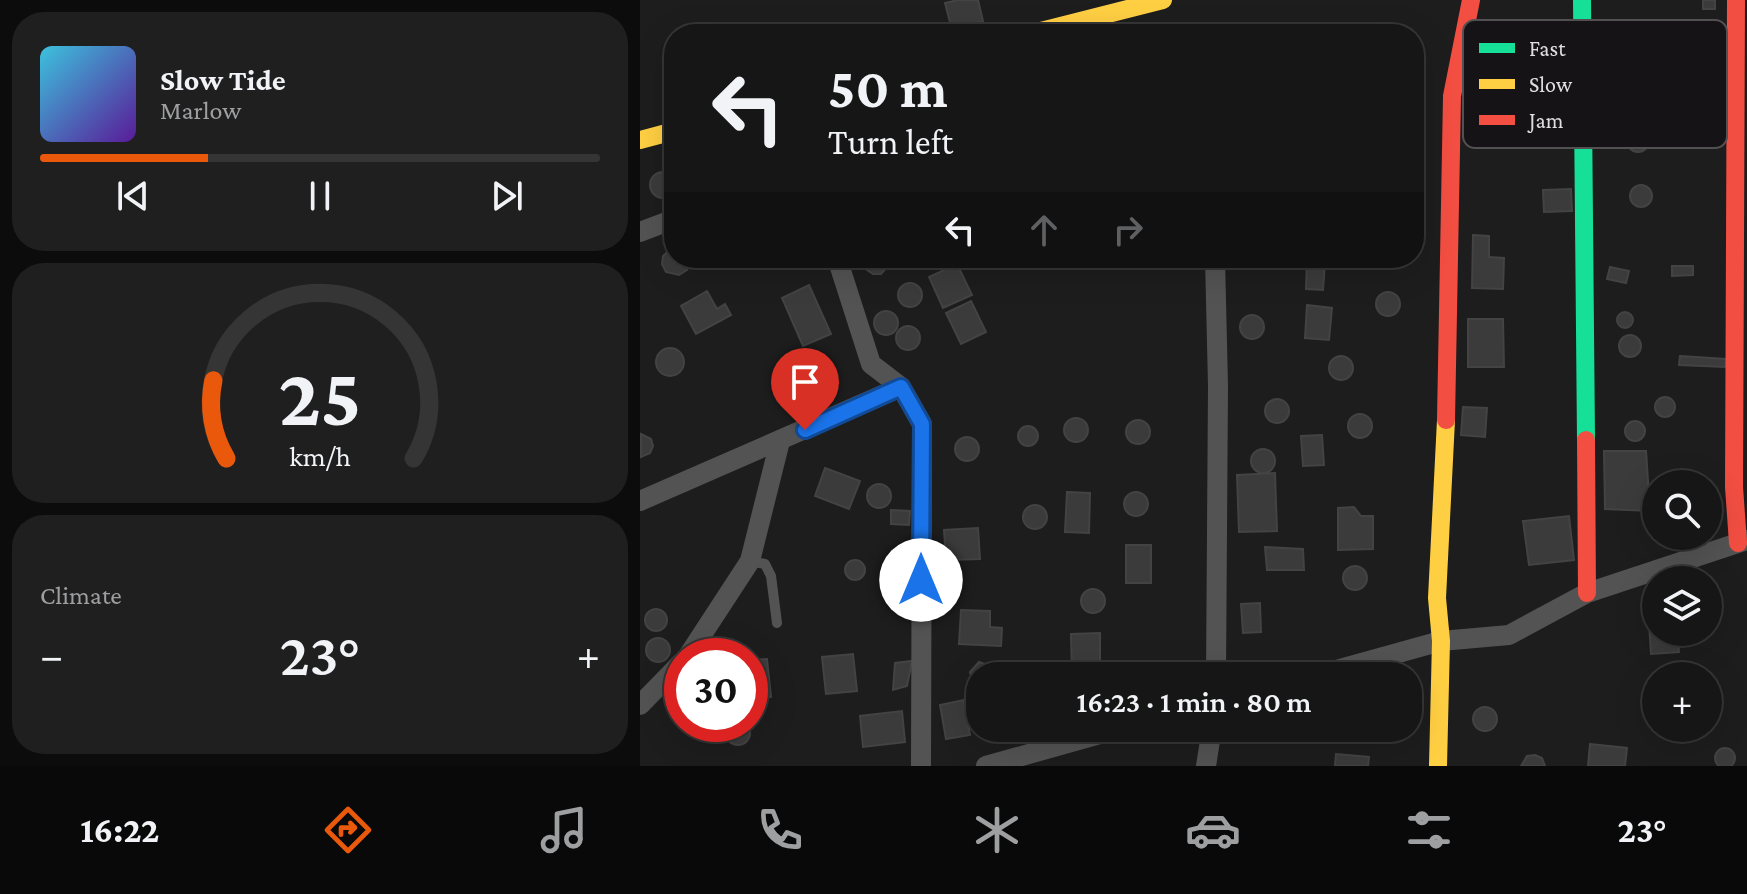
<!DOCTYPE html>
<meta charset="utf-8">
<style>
body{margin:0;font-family:"Crimson Pro",serif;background:#1f1f1f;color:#f1f3f6;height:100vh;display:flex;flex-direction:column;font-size:30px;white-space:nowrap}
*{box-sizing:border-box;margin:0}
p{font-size:26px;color:#9e9fa1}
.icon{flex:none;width:44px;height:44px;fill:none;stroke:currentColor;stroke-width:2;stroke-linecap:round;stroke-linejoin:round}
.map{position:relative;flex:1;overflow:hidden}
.panel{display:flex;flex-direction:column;gap:12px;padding:12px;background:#0c0c0c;width:640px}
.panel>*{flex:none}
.top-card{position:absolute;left:24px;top:24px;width:760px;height:244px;border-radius:32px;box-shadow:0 8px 32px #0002,0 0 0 2px #353535;background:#161616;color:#f1f3f6;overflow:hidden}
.fabs{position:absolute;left:1002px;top:470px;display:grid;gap:16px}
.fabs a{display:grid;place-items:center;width:80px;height:80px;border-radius:50%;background:#161616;box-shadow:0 8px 32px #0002,0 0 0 2px #353535;font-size:40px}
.speed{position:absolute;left:24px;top:638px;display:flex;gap:16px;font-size:40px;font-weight:700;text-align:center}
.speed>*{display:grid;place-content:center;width:104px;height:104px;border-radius:50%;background:#161616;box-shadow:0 8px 32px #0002,0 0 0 2px #353535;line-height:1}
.speed .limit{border:12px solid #d22;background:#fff;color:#111}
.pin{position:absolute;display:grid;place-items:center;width:68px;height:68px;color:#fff;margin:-82px -34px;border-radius:50% 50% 50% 0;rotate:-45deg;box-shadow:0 0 8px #0007}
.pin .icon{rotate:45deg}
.me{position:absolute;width:88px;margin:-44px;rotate:0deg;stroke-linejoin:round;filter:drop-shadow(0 0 6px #0008)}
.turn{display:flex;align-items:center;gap:28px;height:168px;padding:0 32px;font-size:36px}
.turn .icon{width:104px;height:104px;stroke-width:2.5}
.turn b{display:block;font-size:56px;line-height:68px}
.lanes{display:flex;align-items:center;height:76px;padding:0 32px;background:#0003;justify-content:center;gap:40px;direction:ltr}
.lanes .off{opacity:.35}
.big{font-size:60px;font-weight:600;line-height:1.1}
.panel .widget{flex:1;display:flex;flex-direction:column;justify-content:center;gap:12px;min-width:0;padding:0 28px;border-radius:32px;background:#1f1f1f}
.panel .dial{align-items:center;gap:0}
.dial svg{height:208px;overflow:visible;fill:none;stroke:#353535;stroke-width:7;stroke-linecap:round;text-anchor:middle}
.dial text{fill:#f1f3f6;stroke:none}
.song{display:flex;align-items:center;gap:24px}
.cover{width:96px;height:96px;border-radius:12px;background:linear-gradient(135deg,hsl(190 70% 55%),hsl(270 70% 35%))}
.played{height:8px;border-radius:4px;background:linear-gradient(90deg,#ea580c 30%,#353535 30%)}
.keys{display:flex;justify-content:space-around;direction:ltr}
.heat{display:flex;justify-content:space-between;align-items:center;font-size:44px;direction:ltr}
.trip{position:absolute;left:326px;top:662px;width:456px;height:80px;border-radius:32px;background:#161616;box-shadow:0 8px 32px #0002,0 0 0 2px #353535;font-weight:600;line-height:80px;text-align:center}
.menu{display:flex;height:128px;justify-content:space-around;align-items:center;background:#090909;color:#9e9fa1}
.menu .icon{width:56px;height:56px}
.menu .active{color:#ea580c}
.menu b{font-size:36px;color:#f1f3f6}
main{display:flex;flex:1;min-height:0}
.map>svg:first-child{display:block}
.building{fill:#3b3b3b;stroke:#434343;stroke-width:2}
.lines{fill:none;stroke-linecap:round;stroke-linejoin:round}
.lane{stroke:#545353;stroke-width:10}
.street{stroke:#545353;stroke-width:20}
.fast{stroke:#16e098;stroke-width:18}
.slow{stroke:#ffcf43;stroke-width:18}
.jam{stroke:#f24e42;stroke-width:18}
.route-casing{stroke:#114b97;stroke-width:20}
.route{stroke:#1a73e8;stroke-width:14}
.key{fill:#151315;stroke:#525052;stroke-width:2}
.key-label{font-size:22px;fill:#e0dfe0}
</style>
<main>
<section class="panel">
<div class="widget">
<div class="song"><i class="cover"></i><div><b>Slow Tide</b><p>Marlow</p></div></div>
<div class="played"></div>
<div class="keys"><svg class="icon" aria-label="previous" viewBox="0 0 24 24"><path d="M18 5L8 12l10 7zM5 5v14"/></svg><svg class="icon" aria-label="pause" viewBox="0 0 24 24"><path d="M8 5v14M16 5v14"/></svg><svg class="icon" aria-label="next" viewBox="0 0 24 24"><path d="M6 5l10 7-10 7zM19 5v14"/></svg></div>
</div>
<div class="widget dial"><svg viewBox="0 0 100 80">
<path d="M14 69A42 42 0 1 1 86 69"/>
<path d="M14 69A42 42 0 0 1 9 39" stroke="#ea580c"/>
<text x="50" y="56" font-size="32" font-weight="700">25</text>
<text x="50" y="72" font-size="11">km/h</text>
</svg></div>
<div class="widget"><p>Climate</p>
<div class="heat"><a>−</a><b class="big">23°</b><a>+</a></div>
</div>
</section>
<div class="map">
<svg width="1107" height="766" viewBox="0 0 1107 766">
<rect width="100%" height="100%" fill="#1d1d1d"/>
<path class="building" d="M318 0H338L343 21 312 30 305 3Z
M1063 0H1075V9H1063Z
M689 26 691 34H657Z
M987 141a11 11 0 1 1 22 0a11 11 0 1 1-22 0Z
M10 185a13 13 0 1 1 26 0a13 13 0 1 1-26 0Z
M990 196a11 11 0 1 1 22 0a11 11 0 1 1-22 0Z
M931 189 932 211 904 212 903 190Z
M833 235 849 236V257L864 258 863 289 832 288Z
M33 247 34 258H49L47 270 39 275 26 272 22 264 23 256Z
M100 258 91 266 82 264 77 258Z
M226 258H248L249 265 241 274H233L227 270Z
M667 260 685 262 683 290 666 289Z
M317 264 332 295 303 308 289 277Z
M1032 266H1053V275L1032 276Z
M970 267 989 271 986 283 967 279Z
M258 295a12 12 0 1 1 24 0a12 12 0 1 1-24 0Z
M169 285 191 334 163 346 142 298Z
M67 291 77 309 85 304 91 315 56 334 41 306Z
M736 304a12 12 0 1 1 24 0a12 12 0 1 1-24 0Z
M331 301 346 332 321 344 306 313Z
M667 305 692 308 689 340 665 338Z
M234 323a12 12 0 1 1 24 0a12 12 0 1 1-24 0Z
M977 320a8 8 0 1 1 16 0a8 8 0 1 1-16 0Z
M600 327a12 12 0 1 1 24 0a12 12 0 1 1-24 0Z
M828 319H863L864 367H828Z
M256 338a12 12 0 1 1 24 0a12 12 0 1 1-24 0Z
M979 346a11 11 0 1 1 22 0a11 11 0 1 1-22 0Z
M16 362a14 14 0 1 1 28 0a14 14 0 1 1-28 0Z
M1040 356 1086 359 1085 367 1039 365Z
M689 368a12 12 0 1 1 24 0a12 12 0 1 1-24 0Z
M1015 407a10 10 0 1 1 20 0a10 10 0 1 1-20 0Z
M625 411a12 12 0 1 1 24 0a12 12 0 1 1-24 0Z
M823 407 847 408 845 437 821 435Z
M708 426a12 12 0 1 1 24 0a12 12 0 1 1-24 0Z
M424 430a12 12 0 1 1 24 0a12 12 0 1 1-24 0Z
M486 432a12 12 0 1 1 24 0a12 12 0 1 1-24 0Z
M985 431a10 10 0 1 1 20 0a10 10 0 1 1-20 0Z
M378 436a10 10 0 1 1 20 0a10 10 0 1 1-20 0Z
M1 434 11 439 13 446 10 453 1 457Z
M682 435 684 465 663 466 661 436Z
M315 449a12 12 0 1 1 24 0a12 12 0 1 1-24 0Z
M611 461a12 12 0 1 1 24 0a12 12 0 1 1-24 0Z
M964 451H1006L1010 511 965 509Z
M185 468 220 481 209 509 175 496Z
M635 473 637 531 599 532 597 475Z
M227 496a12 12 0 1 1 24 0a12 12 0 1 1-24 0Z
M484 504a12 12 0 1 1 24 0a12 12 0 1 1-24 0Z
M427 492 450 493 449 533 425 532Z
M383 517a12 12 0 1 1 24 0a12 12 0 1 1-24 0Z
M714 507 721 516H733V549L698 550V508Z
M251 510 270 511 269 525 251 524Z
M929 516 934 560 889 565 883 521Z
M338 528 340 559 306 560 304 530Z
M486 545H511V583H486Z
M625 547 663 549 664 570H627Z
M205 570a10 10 0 1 1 20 0a10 10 0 1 1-20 0Z
M703 578a12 12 0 1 1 24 0a12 12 0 1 1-24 0Z
M441 601a12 12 0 1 1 24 0a12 12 0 1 1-24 0Z
M620 603 621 632 603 633 601 604Z
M5 620a11 11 0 1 1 22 0a11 11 0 1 1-22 0Z
M321 610 350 611V627L362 628 361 646 319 644Z
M1009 622H1016V632H1037L1039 652 1011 654Z
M460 633V676H432L431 634Z
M6 650a12 12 0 1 1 24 0a12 12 0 1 1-24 0Z
M213 654 217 691 186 694 182 657Z
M127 659 131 697 110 700V660Z
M272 661 267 686 253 690 255 663Z
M339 662 348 665 352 671 351 676H340V684L332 679 330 672Z
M563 666 566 676H546L544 668Z
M324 700 330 735 306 739 300 705Z
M833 719a12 12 0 1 1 24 0a12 12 0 1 1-24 0Z
M262 711 265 742 223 747 220 716Z
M86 733a12 12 0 1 1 24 0a12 12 0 1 1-24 0Z
M950 744 987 748 985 766H948Z
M1075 758a10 10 0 1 1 20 0a10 10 0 1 1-20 0Z
M696 754 729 757 728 766H695Z
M895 755 902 758 905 766H881L887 756Z"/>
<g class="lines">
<path class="lane" d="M110 561 125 564 131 576 137 623"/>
<path class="street" d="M0 232 34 219
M197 258 231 364 261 387 282 424 281 766
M575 258 578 386 576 676
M0 501 261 387
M48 656 110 561 140 441
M675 676 801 641 869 635 947 593 1107 540
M0 705 42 662
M346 766 481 728
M566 766 572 728"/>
<path class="fast" d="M942 0 946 440"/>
<path class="slow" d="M389 34 523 0
M0 140 34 131
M798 766 801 641 797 598 806 420"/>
<path class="jam" d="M1096 0 1094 487 1098 543
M806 420 812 96 831 0
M946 440 947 593"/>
</g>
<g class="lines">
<defs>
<path id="route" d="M165 430 261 387 282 424 281 580"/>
</defs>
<use href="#route" class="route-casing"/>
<use href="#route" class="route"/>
</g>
<rect x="823" y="20" width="264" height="128" rx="12" class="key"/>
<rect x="839" y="43" width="36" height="10" fill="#16e098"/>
<rect x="839" y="79" width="36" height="10" fill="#ffcf43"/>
<rect x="839" y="115" width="36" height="10" fill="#f24e42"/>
<g class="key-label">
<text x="889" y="56">Fast</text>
<text x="889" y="92">Slow</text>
<text x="889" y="128">Jam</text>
</g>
</svg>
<div class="fabs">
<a><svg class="icon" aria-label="search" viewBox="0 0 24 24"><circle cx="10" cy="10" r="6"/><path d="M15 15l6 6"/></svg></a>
<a><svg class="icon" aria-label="layers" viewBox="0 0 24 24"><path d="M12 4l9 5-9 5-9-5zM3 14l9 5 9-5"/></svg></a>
<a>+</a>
</div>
<div class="speed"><div class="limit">30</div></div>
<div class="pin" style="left:165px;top:430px;background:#d93025"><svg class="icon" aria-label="arrive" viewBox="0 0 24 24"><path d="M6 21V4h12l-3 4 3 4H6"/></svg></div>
<svg class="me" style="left:281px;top:580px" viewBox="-20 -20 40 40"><circle r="19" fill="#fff"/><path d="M0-13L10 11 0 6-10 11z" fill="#1a73e8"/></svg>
<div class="trip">16:23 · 1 min · 80 m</div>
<div class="top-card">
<div class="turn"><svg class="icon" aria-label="left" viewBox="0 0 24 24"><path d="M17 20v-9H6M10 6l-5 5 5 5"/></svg><div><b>50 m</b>Turn left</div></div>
<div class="lanes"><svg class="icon" aria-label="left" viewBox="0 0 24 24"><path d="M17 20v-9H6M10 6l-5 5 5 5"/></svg><svg class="icon off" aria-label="ahead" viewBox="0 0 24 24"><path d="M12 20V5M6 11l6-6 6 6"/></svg><svg class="icon off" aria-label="right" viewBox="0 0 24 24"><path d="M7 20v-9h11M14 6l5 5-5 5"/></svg></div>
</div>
</div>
</main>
<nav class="menu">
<b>16:22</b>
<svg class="icon active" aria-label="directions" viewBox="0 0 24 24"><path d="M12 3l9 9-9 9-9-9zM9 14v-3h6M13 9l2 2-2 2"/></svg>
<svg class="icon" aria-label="music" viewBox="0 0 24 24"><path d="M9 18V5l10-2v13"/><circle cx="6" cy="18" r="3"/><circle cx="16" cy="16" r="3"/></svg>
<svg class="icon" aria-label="phone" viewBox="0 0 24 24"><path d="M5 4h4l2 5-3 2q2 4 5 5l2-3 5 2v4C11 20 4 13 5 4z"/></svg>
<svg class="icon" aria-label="climate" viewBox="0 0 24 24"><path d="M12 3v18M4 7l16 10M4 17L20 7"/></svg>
<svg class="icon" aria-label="car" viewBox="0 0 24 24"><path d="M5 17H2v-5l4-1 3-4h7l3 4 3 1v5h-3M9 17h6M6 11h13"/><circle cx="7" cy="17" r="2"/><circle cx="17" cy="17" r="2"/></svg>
<svg class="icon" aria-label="filters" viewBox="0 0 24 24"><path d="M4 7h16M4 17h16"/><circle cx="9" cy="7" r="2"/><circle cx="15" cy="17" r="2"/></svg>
<b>23°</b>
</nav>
